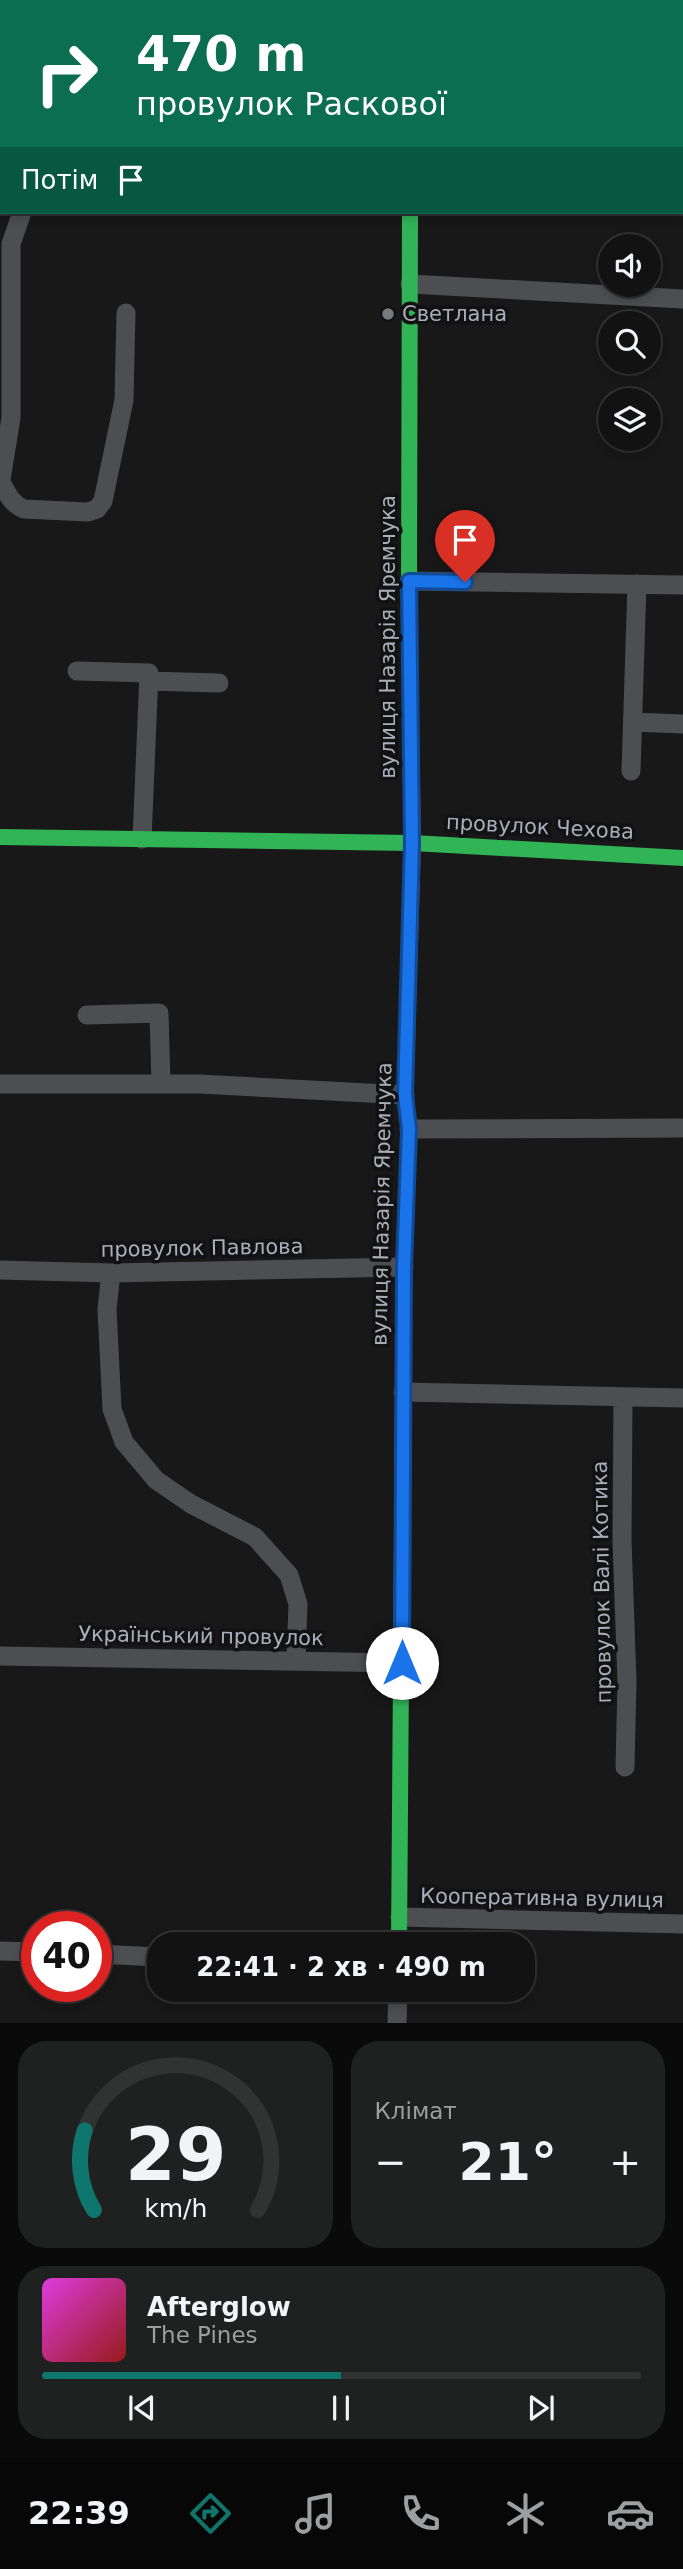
<!DOCTYPE html>
<html lang="uk">
<meta charset="utf-8">
<style>
body{margin:0;font-family:"DejaVu Sans",sans-serif;background:#1f2020;color:#f1f3f6;height:100vh;display:flex;flex-direction:column;font-size:26px;white-space:nowrap}
*{box-sizing:border-box;margin:0}
p{font-size:23px;color:#9c9e9f}
.icon{flex:none;width:38px;height:38px;fill:none;stroke:currentColor;stroke-width:2;stroke-linecap:round;stroke-linejoin:round}
.map{position:relative;height:2023px;overflow:hidden}
.details{display:flex;flex-direction:column;gap:18px;padding:18px;background:#0a0a0a;flex:1}
.details>*{flex:none}
.banner{position:absolute;left:0px;top:0px;width:684px;height:214px;box-shadow:0 4px 10px #0003,0 0 0 2px #313232;background:#0b6e4f;color:#fff;overflow:hidden}
.controls{position:absolute;left:598px;top:234px;display:grid;gap:14px}
.controls a{display:grid;place-items:center;width:63px;height:63px;border-radius:50%;background:#121212;box-shadow:0 4px 10px #0003,0 0 0 2px #313232;font-size:35px}
.speed{position:absolute;left:21px;top:1911px;display:flex;gap:14px;font-size:35px;font-weight:700;text-align:center}
.speed>*{display:grid;place-content:center;width:91px;height:91px;border-radius:50%;background:#121212;box-shadow:0 4px 10px #0003,0 0 0 2px #313232;line-height:1}
.speed .limit{border:10px solid #d22;background:#fff;color:#111}
.pin{position:absolute;display:grid;place-items:center;width:60px;height:60px;color:#fff;margin:-72px -30px;border-radius:50% 50% 50% 0;rotate:-45deg;box-shadow:0 0 7px #0007}
.pin .icon{rotate:45deg}
.me{position:absolute;width:77px;margin:-38px;rotate:0deg;stroke-linejoin:round;filter:drop-shadow(0 0 5px #0008)}
.turn{display:flex;align-items:center;gap:24px;height:147px;padding:0 21px;font-size:32px}
.turn .icon{width:91px;height:91px;stroke-width:2.5}
.turn b{display:block;font-size:49px;line-height:60px}
.then{display:flex;align-items:center;height:66px;padding:0 21px;background:#0003;gap:14px;font-size:26px}
.big{font-size:52px;font-weight:700;line-height:1.1}
.details .widget{flex:1;display:flex;flex-direction:column;justify-content:center;gap:10px;min-width:0;padding:0 24px;border-radius:28px;background:#1f2020}
.details .dial{align-items:center;gap:0}
.dial svg{height:182px;overflow:visible;fill:none;stroke:#313232;stroke-width:7;stroke-linecap:round;text-anchor:middle}
.dial text{fill:#f1f3f6;stroke:none}
.song{display:flex;align-items:center;gap:21px}
.cover{width:84px;height:84px;border-radius:10px;background:linear-gradient(135deg,hsl(300 70% 55%),hsl(0 70% 35%))}
.played{height:7px;border-radius:4px;background:linear-gradient(90deg,#0f766e 50%,#313232 50%)}
.keys{display:flex;justify-content:space-around;direction:ltr}
.heat{display:flex;justify-content:space-between;align-items:center;font-size:38px;direction:ltr}
.details .tiles{flex:1;display:grid;gap:18px;grid-template-columns:1fr 1fr}
.widget:last-child{grid-column:span 2}
.trip{position:absolute;left:147px;top:1932px;width:388px;height:70px;border-radius:28px;background:#121212;box-shadow:0 4px 10px #0003,0 0 0 2px #313232;font-weight:700;line-height:70px;text-align:center}
.tab-bar{display:flex;height:112px;justify-content:space-around;align-items:center;background:#070707;color:#9c9e9f}
.tab-bar .icon{width:49px;height:49px}
.tab-bar .selected{color:#0f766e}
.tab-bar b{font-size:32px;color:#f1f3f6}
.map>svg:first-child{display:block}
.lines{fill:none;stroke-linecap:round;stroke-linejoin:round}
.lane{stroke:#4d4e51;stroke-width:10}
.street{stroke:#4d4e51;stroke-width:19}
.fast{stroke:#30b455;stroke-width:16}
.jam{stroke:#e5322d;stroke-width:16}
.route-casing{stroke:#114b97;stroke-width:18}
.route{stroke:#1a73e8;stroke-width:12}
.poi-dot{fill:#787a7f;stroke:#121214;stroke-width:2.5}
.labels{text-anchor:middle;dominant-baseline:central;stroke-width:7;stroke-linejoin:round;paint-order:stroke}
.poi-label{font-size:21px;fill:#abaeb7;stroke:#121214;text-anchor:start}
.street-label{font-size:21px;fill:#abaeb7;stroke:#121214}
</style>
<div class="map">
<svg width="683" height="2023" viewBox="0 0 683 2023">
<rect width="100%" height="100%" fill="#181818"/>
<g class="lines">
<path class="lane" d="M13 0V2
M0 77H2"/>
<path class="street" d="M95 2V0
M416 2V0
M682 41H683
M410 284 683 299
M2 484C8 495 12 504 24 509L88 512 97 509 103 501 124 400 126 313
M0 486 11 418V244L22 212
M409 581 683 585
M77 671 149 673 142 839
M148 681 219 683
M633 722 683 724
M631 771 637 584
M87 1015 159 1013 161 1084
M0 1084H200L405 1095
M409 1129 683 1128
M0 1270 111 1273 404 1267
M111 1273 107 1309 112 1409 124 1442 156 1480 191 1504 255 1537 289 1575 298 1604 296 1660
M403 1392 683 1398
M623 1397 622 1540 627 1682 625 1767
M0 1656 402 1663
M400 1917 683 1924
M0 1951 37 1952
M96 1954 159 1957
M397 2023 398 1990"/>
<path class="fast" d="M410 212 409 581 411 730
M0 837 413 843 683 858
M399 1944 404 1267 409 1129 405 1095 408 1007"/>
<path class="jam" d="M408 1007 413 843 411 730"/>
</g>
<g class="lines">
<defs>
<path id="route" d="M402 1663 404 1267 409 1129 405 1095 412 843 409 581 465 582"/>
</defs>
<use href="#route" class="route-casing"/>
<use href="#route" class="route"/>
</g>
<circle class="poi-dot" cx="388" cy="314" r="7"/>
<g class="labels">
<g class="poi-label">
<text x="402" y="314">Светлана</text>
</g>
<g class="street-label">
<text transform="translate(388 637) rotate(-90)">вулиця Назарія Яремчука</text>
<text transform="translate(540 827) rotate(3)">провулок Чехова</text>
<text transform="translate(382 1204) rotate(-89)">вулиця Назарія Яремчука</text>
<text transform="translate(202 1248) rotate(-1)">провулок Павлова</text>
<text transform="translate(602 1582) rotate(-91)">провулок Валі Котика</text>
<text transform="translate(201 1636) rotate(1)">Український провулок</text>
<text transform="translate(542 1898) rotate(1)">Кооперативна вулиця</text>
</g>
</g>
</svg>
<div class="controls">
<a><svg class="icon" aria-label="sound" viewBox="0 0 24 24"><path d="M4 9h4l5-4v14l-5-4H4zM17 9q2 3 0 6"/></svg></a>
<a><svg class="icon" aria-label="search" viewBox="0 0 24 24"><circle cx="10" cy="10" r="6"/><path d="M15 15l6 6"/></svg></a>
<a><svg class="icon" aria-label="layers" viewBox="0 0 24 24"><path d="M12 4l9 5-9 5-9-5zM3 14l9 5 9-5"/></svg></a>
</div>
<div class="speed"><div class="limit">40</div></div>
<div class="pin" style="left:465px;top:582px;background:#d93025"><svg class="icon" aria-label="arrive" viewBox="0 0 24 24"><path d="M6 21V4h12l-3 4 3 4H6"/></svg></div>
<svg class="me" style="left:402px;top:1663px" viewBox="-20 -20 40 40"><circle r="19" fill="#fff"/><path d="M0-13L10 11 0 6-10 11z" fill="#1a73e8"/></svg>
<div class="trip">22:41 · 2 хв · 490 m</div>
<div class="banner">
<div class="turn"><svg class="icon" aria-label="right" viewBox="0 0 24 24"><path d="M7 20v-9h11M14 6l5 5-5 5"/></svg><div><b>470 m</b>провулок Раскової</div></div>
<div class="then">Потім<svg class="icon" aria-label="arrive" viewBox="0 0 24 24"><path d="M6 21V4h12l-3 4 3 4H6"/></svg></div>
</div>
</div>
<section class="details">
<div class="tiles">
<div class="widget dial"><svg viewBox="0 0 100 80">
<path d="M14 69A42 42 0 1 1 86 69"/>
<path d="M14 69A42 42 0 0 1 10 34" stroke="#0f766e"/>
<text x="50" y="56" font-size="32" font-weight="700">29</text>
<text x="50" y="72" font-size="11">km/h</text>
</svg></div>
<div class="widget"><p>Клімат</p>
<div class="heat"><a>−</a><b class="big">21°</b><a>+</a></div>
</div>
<div class="widget">
<div class="song"><i class="cover"></i><div><b>Afterglow</b><p>The Pines</p></div></div>
<div class="played"></div>
<div class="keys"><svg class="icon" aria-label="previous" viewBox="0 0 24 24"><path d="M18 5L8 12l10 7zM5 5v14"/></svg><svg class="icon" aria-label="pause" viewBox="0 0 24 24"><path d="M8 5v14M16 5v14"/></svg><svg class="icon" aria-label="next" viewBox="0 0 24 24"><path d="M6 5l10 7-10 7zM19 5v14"/></svg></div>
</div>
</div>
</section>
<nav class="tab-bar">
<b>22:39</b>
<svg class="icon selected" aria-label="directions" viewBox="0 0 24 24"><path d="M12 3l9 9-9 9-9-9zM9 14v-3h6M13 9l2 2-2 2"/></svg>
<svg class="icon" aria-label="music" viewBox="0 0 24 24"><path d="M9 18V5l10-2v13"/><circle cx="6" cy="18" r="3"/><circle cx="16" cy="16" r="3"/></svg>
<svg class="icon" aria-label="phone" viewBox="0 0 24 24"><path d="M5 4h4l2 5-3 2q2 4 5 5l2-3 5 2v4C11 20 4 13 5 4z"/></svg>
<svg class="icon" aria-label="climate" viewBox="0 0 24 24"><path d="M12 3v18M4 7l16 10M4 17L20 7"/></svg>
<svg class="icon" aria-label="car" viewBox="0 0 24 24"><path d="M5 17H2v-5l4-1 3-4h7l3 4 3 1v5h-3M9 17h6M6 11h13"/><circle cx="7" cy="17" r="2"/><circle cx="17" cy="17" r="2"/></svg>
</nav>
